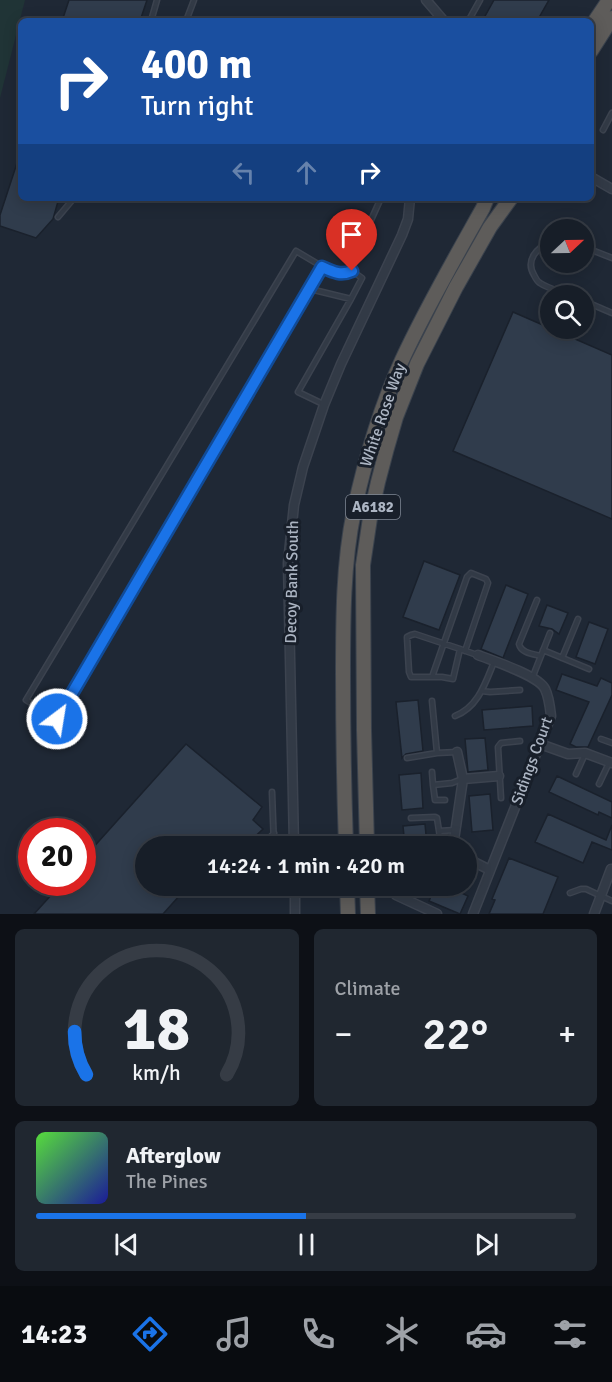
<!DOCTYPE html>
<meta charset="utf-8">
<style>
body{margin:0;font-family:Signika,sans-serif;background:#202730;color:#f1f3f6;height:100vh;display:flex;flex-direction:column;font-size:22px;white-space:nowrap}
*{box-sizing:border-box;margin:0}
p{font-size:20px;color:#9ea2a8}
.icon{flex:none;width:33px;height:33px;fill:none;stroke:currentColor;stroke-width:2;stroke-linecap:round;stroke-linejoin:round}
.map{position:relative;height:914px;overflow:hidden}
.drawer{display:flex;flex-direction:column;gap:15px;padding:15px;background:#0d1016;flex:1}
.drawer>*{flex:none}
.top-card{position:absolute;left:18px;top:18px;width:576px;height:183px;border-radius:9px;box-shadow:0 3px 15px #0003,0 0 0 2px #363c45;background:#1a4fa0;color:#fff;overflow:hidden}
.needle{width:39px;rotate:68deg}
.fabs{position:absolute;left:540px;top:219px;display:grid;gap:12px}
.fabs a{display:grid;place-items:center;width:54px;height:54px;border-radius:50%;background:#171e28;box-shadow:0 3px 15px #0003,0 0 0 2px #363c45;font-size:30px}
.speed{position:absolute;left:18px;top:818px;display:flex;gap:12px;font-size:30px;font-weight:700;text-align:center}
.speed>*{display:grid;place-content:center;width:78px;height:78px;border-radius:50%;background:#171e28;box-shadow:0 3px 15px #0003,0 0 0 2px #363c45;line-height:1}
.speed .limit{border:9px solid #d22;background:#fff;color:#111}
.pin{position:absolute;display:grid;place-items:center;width:51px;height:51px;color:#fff;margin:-62px -26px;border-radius:50% 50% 50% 0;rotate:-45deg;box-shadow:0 0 6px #0007}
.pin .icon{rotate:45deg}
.me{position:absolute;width:66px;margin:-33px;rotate:31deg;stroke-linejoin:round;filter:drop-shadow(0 0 4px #0008)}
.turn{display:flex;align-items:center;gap:21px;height:126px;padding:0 24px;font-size:27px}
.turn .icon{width:78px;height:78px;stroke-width:2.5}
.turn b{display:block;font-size:42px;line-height:51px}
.lanes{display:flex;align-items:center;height:57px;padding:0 24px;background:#0003;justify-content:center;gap:30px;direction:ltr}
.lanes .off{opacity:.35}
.big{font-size:45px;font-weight:600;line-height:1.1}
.drawer .tile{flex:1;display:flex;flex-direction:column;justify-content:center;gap:9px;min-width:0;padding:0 21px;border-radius:9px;background:#202730}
.drawer .dial{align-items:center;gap:0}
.dial svg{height:156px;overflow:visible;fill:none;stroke:#363c45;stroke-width:7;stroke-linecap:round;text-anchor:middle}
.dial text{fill:#f1f3f6;stroke:none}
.song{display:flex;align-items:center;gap:18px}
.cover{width:72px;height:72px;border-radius:9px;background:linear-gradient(135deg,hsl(110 70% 55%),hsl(240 70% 35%))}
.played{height:6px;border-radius:3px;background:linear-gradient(90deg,#1a73e8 50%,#363c45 50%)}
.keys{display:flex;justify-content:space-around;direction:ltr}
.heat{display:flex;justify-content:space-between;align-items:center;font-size:33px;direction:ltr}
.drawer .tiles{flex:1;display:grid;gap:15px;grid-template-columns:1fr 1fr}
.tile:last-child{grid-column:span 2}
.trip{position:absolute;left:135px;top:836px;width:342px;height:60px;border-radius:30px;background:#171e28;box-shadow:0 3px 15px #0003,0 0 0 2px #363c45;font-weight:600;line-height:60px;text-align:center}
.dock{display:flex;height:96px;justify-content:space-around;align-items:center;background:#090c10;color:#9ea2a8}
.dock .icon{width:42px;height:42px}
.dock .selected{color:#1a73e8}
.dock b{font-size:27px;color:#f1f3f6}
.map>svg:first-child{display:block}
.green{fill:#203436}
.building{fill:#303c4c;stroke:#1a212c;stroke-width:1.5}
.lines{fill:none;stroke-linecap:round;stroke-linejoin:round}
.service-casing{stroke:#3c434f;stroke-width:7}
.minor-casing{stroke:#3c434f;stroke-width:11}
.trunk-casing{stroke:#3a424d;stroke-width:16}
.service{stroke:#323a46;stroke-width:4}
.minor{stroke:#323a46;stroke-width:8}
.trunk{stroke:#5e5c5a;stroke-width:14}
.route-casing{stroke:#114b97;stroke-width:15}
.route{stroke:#1a73e8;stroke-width:10}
.labels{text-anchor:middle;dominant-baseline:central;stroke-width:6;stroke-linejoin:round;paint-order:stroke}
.shield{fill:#181f2a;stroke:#808895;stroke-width:1.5}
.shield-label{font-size:15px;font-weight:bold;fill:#acb5c3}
.street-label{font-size:16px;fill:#acb5c3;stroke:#181f2a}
</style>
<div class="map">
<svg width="612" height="914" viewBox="0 0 612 914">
<rect width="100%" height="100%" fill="#1f2835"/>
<path class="green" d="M0 0H25L0 98Z"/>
<path class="building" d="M69 0H147L140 21H62Z
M494 0H549L537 21H490L484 18Z
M20 154H21V198H59L53 219 36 238 0 226V215Z
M513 312 612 355V519L453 451Z
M424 561 460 575 439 630 403 617Z
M506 585 528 594 503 658 481 649Z
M547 605 568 613 559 634 552 629 539 626Z
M589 622 608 629 595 664 576 657Z
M562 674 597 686 601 678 612 683V695L588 747H576L570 744 589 702 556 690Z
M418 700 423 751 406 754 402 758 396 702Z
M532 706 533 726 484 730 482 710Z
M485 738 488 770 468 772 465 739Z
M186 744 262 807 253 820 263 829 245 846H146V885H189L163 914H34L63 882H82V860Z
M421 773 423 808 402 810 399 775Z
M557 776 612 802V818L599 812 598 815 549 792Z
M490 794 493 830 472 832 469 796Z
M548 814 606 840 612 825V850L592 842 583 863 535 842Z
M425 824 427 846H405L403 826Z
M509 858 558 877 543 914H489L495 900 492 899Z
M436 885H445L468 896 460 914 429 901Z"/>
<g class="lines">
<defs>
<path id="service" d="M151 21 157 0
M186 21 194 0
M475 21 470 18 480 0
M603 130 612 113
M58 217 74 198
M550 242C537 248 525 260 534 275 535 277 538 282 540 283 547 288 562 292 571 296
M584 247 612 258
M323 267C333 272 342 276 352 271L357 251 381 198
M310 289 323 267 296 251 26 700 57 719 310 289 351 299
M584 301 612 313
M323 404 298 392 351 299 362 278 352 271
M537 600 519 644C521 653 533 654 541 656
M460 649 453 679 442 677H411L409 672 407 637 411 635 415 634 460 649 477 655
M543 650 589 669
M562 658 578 619
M533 676 550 633
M432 677 467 577 471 573 486 579 488 583 465 651
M482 691 490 692 520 690
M432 701 437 753 457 752
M455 716C478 707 485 684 494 662
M601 739 612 743
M407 758 437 753
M432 772 433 785
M576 774 585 754
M599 784 609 763
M272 792 274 846
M501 798 498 747 501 743 520 741
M445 800H435L433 785 452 783 462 779
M411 818 435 817 437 818 439 831 455 830
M439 831 441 844H446
M262 846 274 833
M570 893 581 889H586L612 901"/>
<path id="minor" d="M426 0 444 21
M591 177 612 189
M540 744 568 754 585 753 612 763
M463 779 499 776
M294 846 288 563 294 505 303 467 324 405 341 364 402 235 408 219 410 198
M455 846 454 840 463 779 457 752
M466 858 490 870
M295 885V914
M389 885 396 895 437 914
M473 914 551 716C550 707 549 697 545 689 538 675 493 661 478 655
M594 914 611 869"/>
<path id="trunk" d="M591 27 609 0
M591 51 612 18
M346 846C344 789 343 731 343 674 343 620 343 564 354 511 365 460 380 408 402 360 426 308 455 258 483 208L487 198
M367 846 364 730 363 565 370 518 378 482 387 448 396 417 417 364 456 287 490 227 511 198
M347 885 348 914
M367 885 368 914"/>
</defs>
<use href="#service" class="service-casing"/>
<use href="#minor" class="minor-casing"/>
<use href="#trunk" class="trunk-casing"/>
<use href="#service" class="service"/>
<use href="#minor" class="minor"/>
<use href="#trunk" class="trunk"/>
</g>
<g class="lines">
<defs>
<path id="route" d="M57 719 322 267C333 272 341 276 352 271"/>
</defs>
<use href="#route" class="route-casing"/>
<use href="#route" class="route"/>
</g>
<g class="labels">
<rect class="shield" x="346" y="495" width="54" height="24" rx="4.5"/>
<g class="shield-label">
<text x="373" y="507">A6182</text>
</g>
<g class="street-label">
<text transform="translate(383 415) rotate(-71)">White Rose Way</text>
<text transform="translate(292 582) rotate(-89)">Decoy Bank South</text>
<text transform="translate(532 761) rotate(-70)">Sidings Court</text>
</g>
</g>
</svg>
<div class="fabs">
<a><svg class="needle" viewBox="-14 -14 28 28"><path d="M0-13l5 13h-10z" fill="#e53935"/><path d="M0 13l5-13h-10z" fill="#9ea2a8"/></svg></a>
<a><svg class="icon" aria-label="search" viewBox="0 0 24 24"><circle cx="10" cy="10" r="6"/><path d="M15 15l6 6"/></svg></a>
</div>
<div class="speed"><div class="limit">20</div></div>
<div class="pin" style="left:352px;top:271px;background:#d93025"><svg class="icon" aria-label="arrive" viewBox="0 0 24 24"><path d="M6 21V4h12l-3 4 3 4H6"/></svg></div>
<svg class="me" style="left:57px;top:719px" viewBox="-20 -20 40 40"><circle r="17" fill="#1a73e8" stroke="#fff" stroke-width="3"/><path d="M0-11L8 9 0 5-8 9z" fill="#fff"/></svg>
<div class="trip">14:24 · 1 min · 420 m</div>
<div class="top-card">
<div class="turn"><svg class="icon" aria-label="right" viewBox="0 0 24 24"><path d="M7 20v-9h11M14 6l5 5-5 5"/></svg><div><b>400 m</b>Turn right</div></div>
<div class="lanes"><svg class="icon off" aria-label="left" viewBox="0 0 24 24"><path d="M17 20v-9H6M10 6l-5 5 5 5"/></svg><svg class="icon off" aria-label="ahead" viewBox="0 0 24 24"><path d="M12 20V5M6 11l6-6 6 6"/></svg><svg class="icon" aria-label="right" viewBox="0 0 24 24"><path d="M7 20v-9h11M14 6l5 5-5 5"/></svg></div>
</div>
</div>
<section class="drawer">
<div class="tiles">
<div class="tile dial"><svg viewBox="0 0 100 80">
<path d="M14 69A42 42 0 1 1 86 69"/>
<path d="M14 69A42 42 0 0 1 8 47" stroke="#1a73e8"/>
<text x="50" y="56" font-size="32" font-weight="700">18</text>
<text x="50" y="72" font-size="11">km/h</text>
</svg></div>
<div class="tile"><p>Climate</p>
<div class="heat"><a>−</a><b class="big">22°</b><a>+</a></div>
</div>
<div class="tile">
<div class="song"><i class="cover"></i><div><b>Afterglow</b><p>The Pines</p></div></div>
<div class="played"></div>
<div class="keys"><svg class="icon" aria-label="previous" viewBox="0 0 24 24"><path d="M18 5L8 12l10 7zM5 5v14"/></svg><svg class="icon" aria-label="pause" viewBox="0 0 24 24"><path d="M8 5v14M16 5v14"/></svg><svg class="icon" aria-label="next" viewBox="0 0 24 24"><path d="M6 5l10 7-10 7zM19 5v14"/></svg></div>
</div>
</div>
</section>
<nav class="dock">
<b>14:23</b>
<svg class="icon selected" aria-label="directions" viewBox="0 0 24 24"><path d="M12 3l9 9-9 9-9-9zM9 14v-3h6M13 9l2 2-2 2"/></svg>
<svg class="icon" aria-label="music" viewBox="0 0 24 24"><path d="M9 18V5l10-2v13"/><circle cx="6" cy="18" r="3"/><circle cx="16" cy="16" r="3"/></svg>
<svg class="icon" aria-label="phone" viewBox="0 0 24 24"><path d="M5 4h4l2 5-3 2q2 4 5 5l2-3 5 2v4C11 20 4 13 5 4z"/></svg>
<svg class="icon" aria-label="climate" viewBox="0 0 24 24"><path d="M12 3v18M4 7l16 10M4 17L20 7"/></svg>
<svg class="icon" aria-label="car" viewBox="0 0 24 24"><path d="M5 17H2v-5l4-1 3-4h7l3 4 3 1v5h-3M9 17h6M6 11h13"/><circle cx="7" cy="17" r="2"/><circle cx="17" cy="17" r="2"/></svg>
<svg class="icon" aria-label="filters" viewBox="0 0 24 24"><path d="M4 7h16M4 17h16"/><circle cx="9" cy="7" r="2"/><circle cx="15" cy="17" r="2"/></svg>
</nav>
